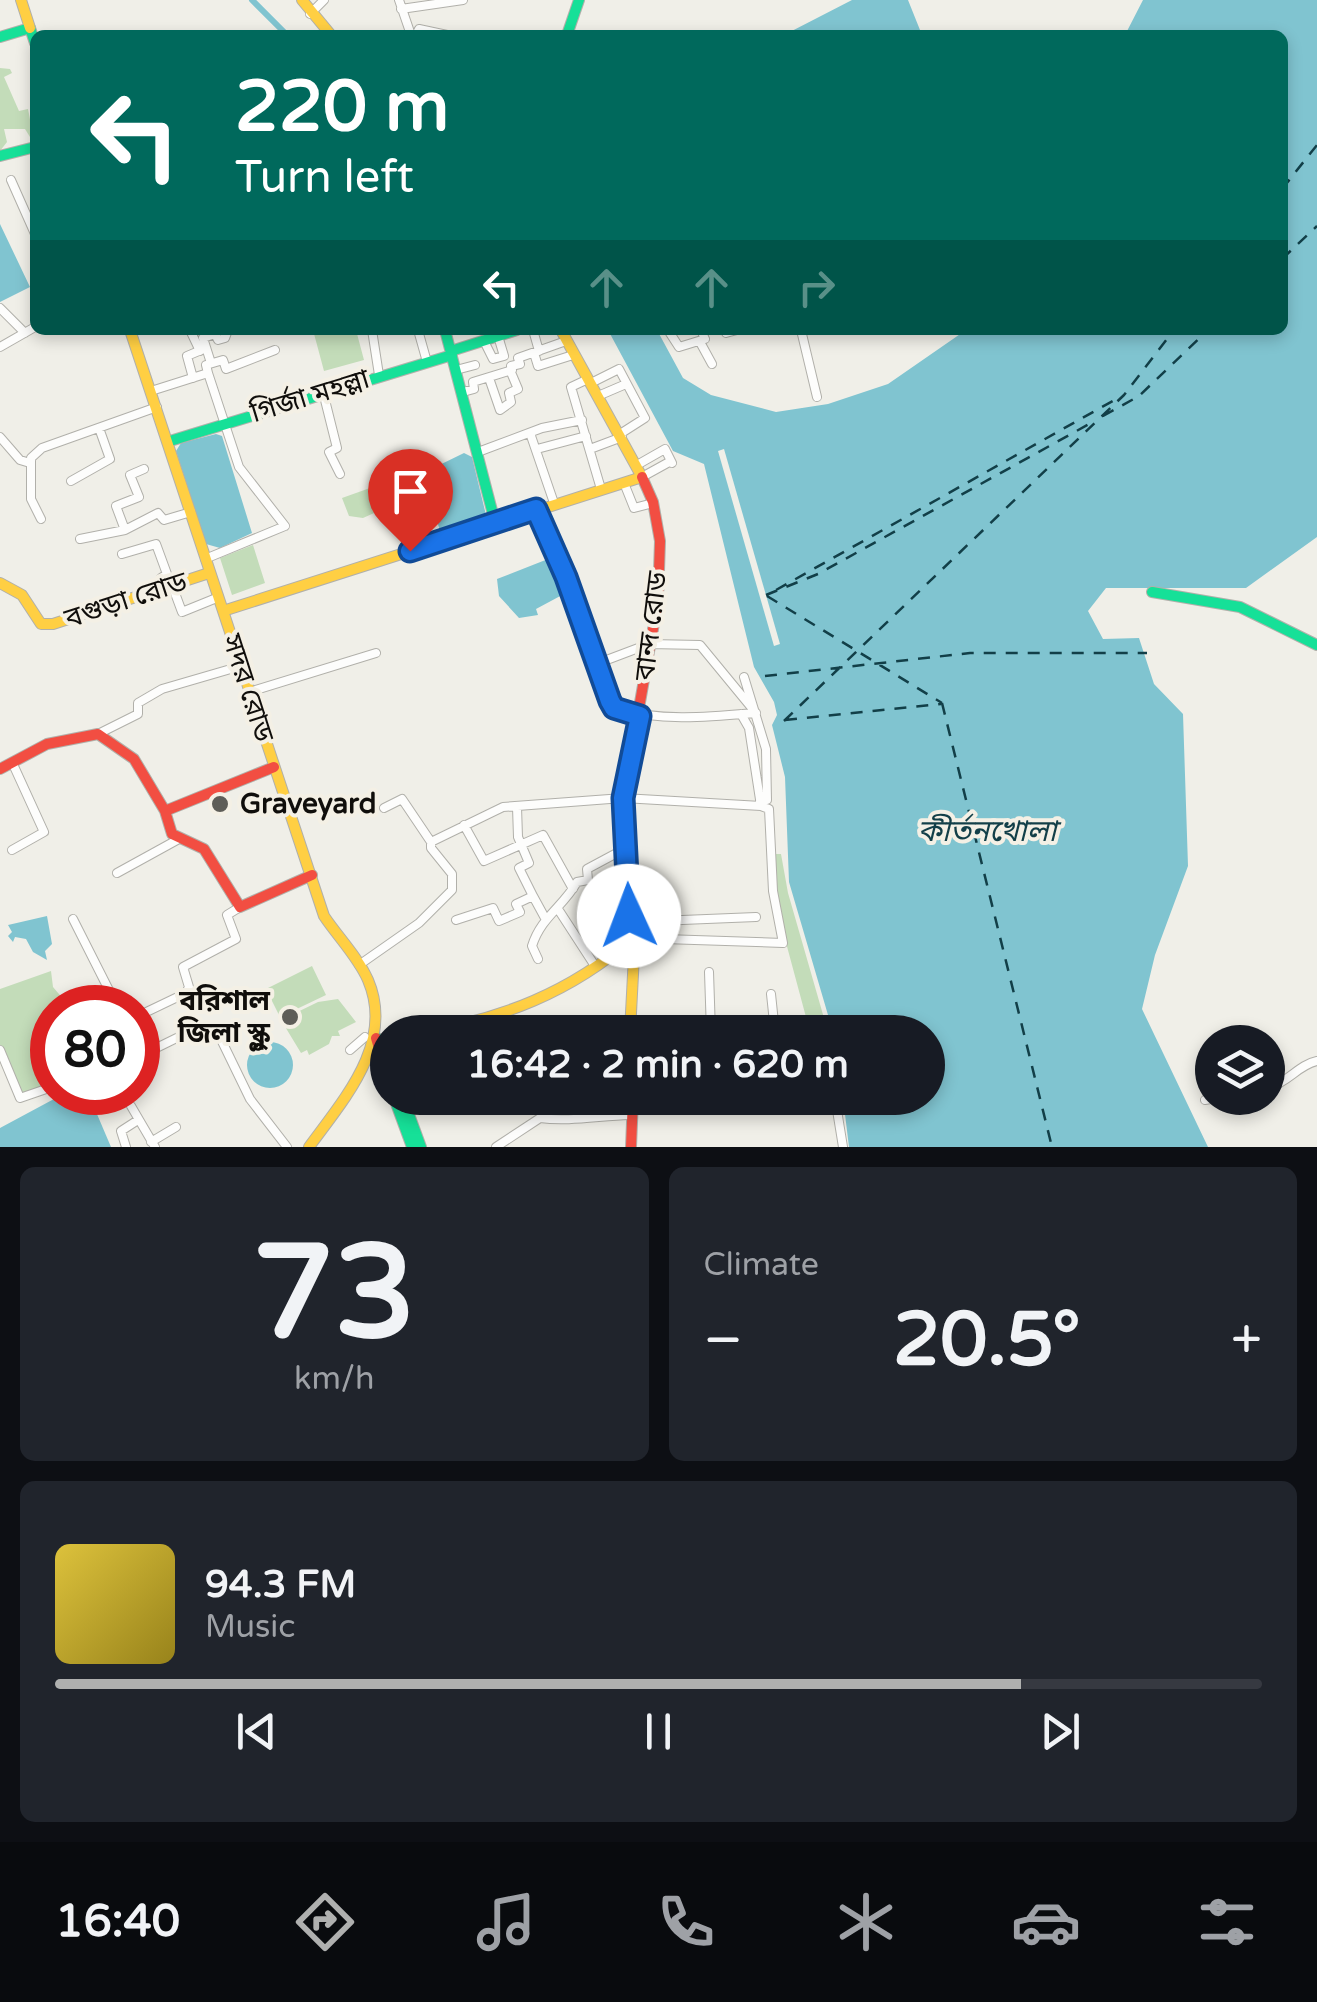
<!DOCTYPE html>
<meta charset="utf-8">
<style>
body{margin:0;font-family:"Varela Round","Noto Sans Bengali",sans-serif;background:#20242c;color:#f1f3f6;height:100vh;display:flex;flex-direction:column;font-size:38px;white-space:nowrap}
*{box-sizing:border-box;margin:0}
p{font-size:32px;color:#9ea1a6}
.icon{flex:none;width:55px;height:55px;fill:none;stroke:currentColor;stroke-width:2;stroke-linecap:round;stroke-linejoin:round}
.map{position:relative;height:1147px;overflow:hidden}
.side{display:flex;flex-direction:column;gap:20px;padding:20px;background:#0d0f14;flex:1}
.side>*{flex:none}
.guide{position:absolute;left:30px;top:30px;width:1258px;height:305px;border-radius:15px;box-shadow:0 5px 15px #0003;background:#00695c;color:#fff;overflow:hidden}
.tools{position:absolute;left:1195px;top:1025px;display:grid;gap:20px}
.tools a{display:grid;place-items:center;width:90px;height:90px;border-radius:50%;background:#171b24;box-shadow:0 5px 15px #0003;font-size:50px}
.speed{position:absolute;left:30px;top:985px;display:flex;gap:20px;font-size:50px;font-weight:700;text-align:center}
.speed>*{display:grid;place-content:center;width:130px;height:130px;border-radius:50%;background:#171b24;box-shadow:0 5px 15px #0003;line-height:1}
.speed .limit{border:15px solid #d22;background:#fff;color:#111}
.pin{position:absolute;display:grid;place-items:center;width:85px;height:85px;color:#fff;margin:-102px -42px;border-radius:50% 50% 50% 0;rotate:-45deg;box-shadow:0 0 10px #0007}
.pin .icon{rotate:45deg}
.me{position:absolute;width:110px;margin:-55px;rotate:358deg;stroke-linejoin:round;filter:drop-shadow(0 0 8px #0008)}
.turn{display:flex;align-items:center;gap:35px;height:210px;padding:0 40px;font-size:45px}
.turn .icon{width:130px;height:130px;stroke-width:2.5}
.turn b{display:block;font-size:70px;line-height:85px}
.lanes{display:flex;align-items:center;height:95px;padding:0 40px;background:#0003;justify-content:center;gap:50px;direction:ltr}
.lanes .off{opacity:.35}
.big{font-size:75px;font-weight:700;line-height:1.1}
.side .widget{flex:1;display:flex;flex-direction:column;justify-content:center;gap:15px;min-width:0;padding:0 35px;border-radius:15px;background:#20242c}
.side .dial{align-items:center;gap:0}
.dial b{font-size:130px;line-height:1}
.song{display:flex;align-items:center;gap:30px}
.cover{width:120px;height:120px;border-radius:15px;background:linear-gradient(135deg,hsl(50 70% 55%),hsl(50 70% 35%))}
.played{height:10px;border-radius:5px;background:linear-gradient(90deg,#afb0af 80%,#363941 80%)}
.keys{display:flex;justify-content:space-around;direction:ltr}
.heat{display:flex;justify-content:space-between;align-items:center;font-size:55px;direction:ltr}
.side .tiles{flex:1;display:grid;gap:20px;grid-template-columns:1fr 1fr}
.widget:last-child{grid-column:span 2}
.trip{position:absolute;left:370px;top:1015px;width:575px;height:100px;border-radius:50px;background:#171b24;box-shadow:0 5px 15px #0003;font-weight:700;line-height:100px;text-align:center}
.tabs{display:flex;height:160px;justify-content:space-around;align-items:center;background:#090b0e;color:#9ea1a6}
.tabs .icon{width:70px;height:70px}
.tabs .on{color:#afb0af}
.tabs b{font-size:45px;color:#f1f3f6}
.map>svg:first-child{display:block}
.green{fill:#c3dcb9}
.water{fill:#80c4d0}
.pier{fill:#f0efe8}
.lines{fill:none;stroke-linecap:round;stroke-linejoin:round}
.canal{stroke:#80c4d0;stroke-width:6}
.ferry{stroke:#123f48;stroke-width:2.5;stroke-dasharray:12 10;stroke-linecap:butt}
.street-casing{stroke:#b1b0aa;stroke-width:10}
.fast-casing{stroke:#b1b0aa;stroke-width:12}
.slow-casing{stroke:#b1b0aa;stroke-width:12}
.jam-casing{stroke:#b1b0aa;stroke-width:12}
.street{stroke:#fdfdfc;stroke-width:8}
.fast{stroke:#16e098;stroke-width:10}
.slow{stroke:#ffcf43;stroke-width:10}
.jam{stroke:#f24e42;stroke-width:10}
.route-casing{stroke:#114b97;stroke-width:25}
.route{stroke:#1a73e8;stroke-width:18}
.poi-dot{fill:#5e5d58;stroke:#f4f0e5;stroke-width:4}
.labels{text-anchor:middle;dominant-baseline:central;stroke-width:8;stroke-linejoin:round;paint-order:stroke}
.street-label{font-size:28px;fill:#100e0b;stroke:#f4f0e5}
.poi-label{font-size:28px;font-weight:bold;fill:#100e0b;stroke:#f4f0e5;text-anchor:start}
.water-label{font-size:30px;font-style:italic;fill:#123f48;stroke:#f4f0e5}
</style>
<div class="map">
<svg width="1317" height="1147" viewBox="0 0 1317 1147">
<rect width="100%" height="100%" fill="#f0efe8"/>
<path class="green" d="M0 68 10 69 12 73 4 77 19 111 28 109 35 145 25 129H4L7 142 0 151Z
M313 330H356L364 360 324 371Z
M384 483 392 505 363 518 349 516 342 498Z
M253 545 265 583 232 595 220 558Z
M772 854H781L788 893 828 1032H810L785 939Z
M312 966 326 995 280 1017 266 989Z
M51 971 53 987 70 1007 52 1008V1085L23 1096 0 1046V989Z
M338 999 356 1022 338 1031 340 1036H332L329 1044 309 1055 307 1050 301 1053 281 1020 318 1002Z"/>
<path class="water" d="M852 0H908L922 35H784Z
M1143 0H1317V537L1246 588H1106L1088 611 1103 639 1139 638 1154 684 1183 714 1188 866 1155 955 1142 1009 1208 1147H849L843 1098H928V1032H833L789 882 785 777 772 725 777 715 774 702 754 667 704 464 673 451 608 330H657L683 378 711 395 776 412 828 404 888 384 966 330H1282V35H1125Z
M0 224 30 287 0 302Z
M216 434 222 436 252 533 220 548 206 544 176 451 181 443Z
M464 453 472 457 486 515 440 531 423 473Z
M548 559 564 594 536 609 538 615 519 618 499 596 497 579Z
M47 916 52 944 45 951 47 960 33 952 26 939 15 937 13 942 8 936 12 932 8 925Z
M247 1065a23 23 0 1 1 46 0a23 23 0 1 1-46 0Z
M67 1092 88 1093 111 1147H0V1128Z"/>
<path class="pier" d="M724 449 780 644 774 646 718 451Z"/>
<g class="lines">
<path class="canal" d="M252 0 287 35"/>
<path class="ferry" d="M1282 189 1317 145
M1282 259 1317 226
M1103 416 1139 396 1208 330
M776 590 1118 398
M766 595 818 574 1091 423
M767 596 942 703
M765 676 970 653H1147
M942 703 1052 1147
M785 720 941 704
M784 721 1124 395 1174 330"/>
<defs>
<path id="street" d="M399 0 411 35
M401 9 463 0
M310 14 324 0
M416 35 419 29 447 35
M11 180 35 234
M0 308 25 333
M190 330 200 351
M372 330 379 375
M418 330 427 362
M533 330 539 351
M668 330 679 347 705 339 701 330
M801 330 817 397
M726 333 737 330
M484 341 493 359 504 356 498 336
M700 342 712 364
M0 347 35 327
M534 353 538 366 573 355
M211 363 203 338 215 334 218 340 225 338 228 330
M456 370 475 365
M208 373 206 365 223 360 226 369 275 350
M193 378 187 356 206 348
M489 378 500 410 511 402 509 393 518 389 510 370
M588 379 571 387 601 489
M591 383 619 369 645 418 620 434
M151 391 208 373 239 467 285 526 205 559
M323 392 337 448 329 452 340 474
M463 392 474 389 473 382 512 370 511 366 520 364 518 358 566 341
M598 396 626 384
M530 433 554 503
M0 437 20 460 30 463
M537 449 586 436
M590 449 622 437
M478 452 542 428 582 420
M637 465 665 449 672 463
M642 477 671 461
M71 481 110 459 99 428
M624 483 634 508 653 503
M537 511 614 708C661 722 709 717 756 713
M41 519 31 499V458L42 448 157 407
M125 530 116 506 139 497 130 475 144 469
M80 539 125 530 158 513 164 520 191 512
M122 554 156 544 167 574 161 578 163 588
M172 585 182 612 219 597
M596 664 649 644 700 645 756 713
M744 677 766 749 767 800 760 802
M249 692 376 653
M98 734 138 714V703L162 689 241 666
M517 807 518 837 529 863 519 868 533 896
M384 808 402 799 431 842
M464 825 484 861 543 835 573 889
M12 850 44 832 12 762
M117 873 177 840
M558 909 595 966
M73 919 118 1008
M456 920 493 908 499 921 520 912 516 904 533 896 545 918
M633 922 756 917
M633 938 783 943 773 891 769 809 761 806 749 728 741 714
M538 959 532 946C541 917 563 907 577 882L588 880 587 869 615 854 627 853
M359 965 419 923 452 890V874L431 848V842L503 807 623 798 761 806
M709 972 711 1032
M771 994 775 1032
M138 1016 186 993 189 987 183 967 236 939 227 915 240 907
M636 1031 697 1032
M0 1050 20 1098 52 1087
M350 1050 365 1037
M138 1057 195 1029 215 1027 250 1099 287 1147
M1268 1088C1289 1082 1298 1065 1317 1061
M462 1098H464
M835 1098 843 1147
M1205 1100 1216 1098
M131 1106 155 1147
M151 1142 176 1127
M126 1147 121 1131 138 1120
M496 1147 540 1118C568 1122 599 1116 629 1115"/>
<path id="fast" d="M567 35 579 0
M0 37 30 28 35 43
M0 156 35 147
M445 330 495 522
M451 351 517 330
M170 441 452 355
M1152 592 1240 607 1317 645
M377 1038 388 1054
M394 1098 412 1147
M403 1098 421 1147"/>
<path id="slow" d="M21 0 30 28
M302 0 331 35
M130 330 324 916C338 937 358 957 368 980 395 1043 344 1099 309 1147
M561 330 642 477
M0 583 22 595 41 624H53L209 573
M223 611 642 477
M420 1032C501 1020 571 992 633 938
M630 1032 636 917"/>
<path id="jam" d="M0 769 47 744 98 734 134 759 165 811 274 767
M165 811 172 834 204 849 240 907 312 875
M633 922 623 798 658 601 660 541 653 502 642 477
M376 1038 388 1078
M631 1147 633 1098"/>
</defs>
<use href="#street" class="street-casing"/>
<use href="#fast" class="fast-casing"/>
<use href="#slow" class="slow-casing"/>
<use href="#jam" class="jam-casing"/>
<use href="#street" class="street"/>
<use href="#fast" class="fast"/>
<use href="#slow" class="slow"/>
<use href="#jam" class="jam"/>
</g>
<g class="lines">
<defs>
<path id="route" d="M410 551 536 509 566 577 610 701 614 708 640 716 623 798 629 916"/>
</defs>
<use href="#route" class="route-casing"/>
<use href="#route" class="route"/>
</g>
<g class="poi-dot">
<circle cx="220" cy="804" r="10"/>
<circle cx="290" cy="1017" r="10"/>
</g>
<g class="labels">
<g class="street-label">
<text transform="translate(310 396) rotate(-17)">গির্জা মহল্লা</text>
<text transform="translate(126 600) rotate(-18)">বগুড়া রোড</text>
<text transform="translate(651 626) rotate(-83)">বান্দ রোড</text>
<text transform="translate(248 688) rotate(72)">সদর রোড</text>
</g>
<g class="poi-label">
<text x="240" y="804">Graveyard</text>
<text x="270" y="1001" text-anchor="end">বরিশাল<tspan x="270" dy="32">জিলা স্কুল</tspan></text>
</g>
<g class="water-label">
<text x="987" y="831">কীর্তনখোলা</text>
</g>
</g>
</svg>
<div class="tools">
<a><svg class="icon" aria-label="layers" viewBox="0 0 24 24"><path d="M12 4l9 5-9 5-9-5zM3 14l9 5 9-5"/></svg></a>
</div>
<div class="speed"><div class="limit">80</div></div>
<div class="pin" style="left:410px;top:551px;background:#d93025"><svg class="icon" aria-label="arrive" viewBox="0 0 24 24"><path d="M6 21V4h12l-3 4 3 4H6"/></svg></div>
<svg class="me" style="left:629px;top:916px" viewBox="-20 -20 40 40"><circle r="19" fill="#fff"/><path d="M0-13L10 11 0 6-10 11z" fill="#1a73e8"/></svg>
<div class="trip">16:42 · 2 min · 620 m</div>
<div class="guide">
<div class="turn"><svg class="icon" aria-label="left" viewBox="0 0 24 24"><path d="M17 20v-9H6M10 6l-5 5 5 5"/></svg><div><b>220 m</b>Turn left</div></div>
<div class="lanes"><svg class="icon" aria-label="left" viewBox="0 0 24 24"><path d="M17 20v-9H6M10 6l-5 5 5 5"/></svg><svg class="icon off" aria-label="ahead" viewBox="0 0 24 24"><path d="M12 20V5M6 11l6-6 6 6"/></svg><svg class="icon off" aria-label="ahead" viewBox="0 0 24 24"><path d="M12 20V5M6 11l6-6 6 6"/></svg><svg class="icon off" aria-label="right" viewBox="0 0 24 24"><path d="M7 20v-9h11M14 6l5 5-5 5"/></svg></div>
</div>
</div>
<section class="side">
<div class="tiles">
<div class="widget dial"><b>73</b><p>km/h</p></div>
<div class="widget"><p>Climate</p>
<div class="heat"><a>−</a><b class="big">20.5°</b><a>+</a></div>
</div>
<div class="widget">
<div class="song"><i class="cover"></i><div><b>94.3 FM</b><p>Music</p></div></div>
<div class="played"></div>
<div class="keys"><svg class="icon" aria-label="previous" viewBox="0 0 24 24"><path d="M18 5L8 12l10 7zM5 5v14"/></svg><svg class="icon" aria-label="pause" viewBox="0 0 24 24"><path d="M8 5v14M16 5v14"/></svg><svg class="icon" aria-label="next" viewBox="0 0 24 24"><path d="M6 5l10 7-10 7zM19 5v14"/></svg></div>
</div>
</div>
</section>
<nav class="tabs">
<b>16:40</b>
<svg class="icon on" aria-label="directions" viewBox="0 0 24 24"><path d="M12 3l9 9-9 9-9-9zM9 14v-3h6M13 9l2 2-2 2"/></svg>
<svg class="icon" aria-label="music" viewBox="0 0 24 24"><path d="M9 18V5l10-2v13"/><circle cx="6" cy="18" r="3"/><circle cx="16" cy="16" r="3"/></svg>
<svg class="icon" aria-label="phone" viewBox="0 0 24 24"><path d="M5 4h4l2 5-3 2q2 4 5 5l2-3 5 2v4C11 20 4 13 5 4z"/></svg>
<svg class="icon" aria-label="climate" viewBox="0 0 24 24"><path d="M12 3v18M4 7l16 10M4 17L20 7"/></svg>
<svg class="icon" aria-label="car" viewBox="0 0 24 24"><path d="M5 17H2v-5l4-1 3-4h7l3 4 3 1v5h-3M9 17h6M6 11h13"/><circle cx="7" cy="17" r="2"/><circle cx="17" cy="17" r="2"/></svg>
<svg class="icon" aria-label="filters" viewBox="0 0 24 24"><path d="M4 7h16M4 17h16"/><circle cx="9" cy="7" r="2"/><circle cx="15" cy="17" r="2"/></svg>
</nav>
